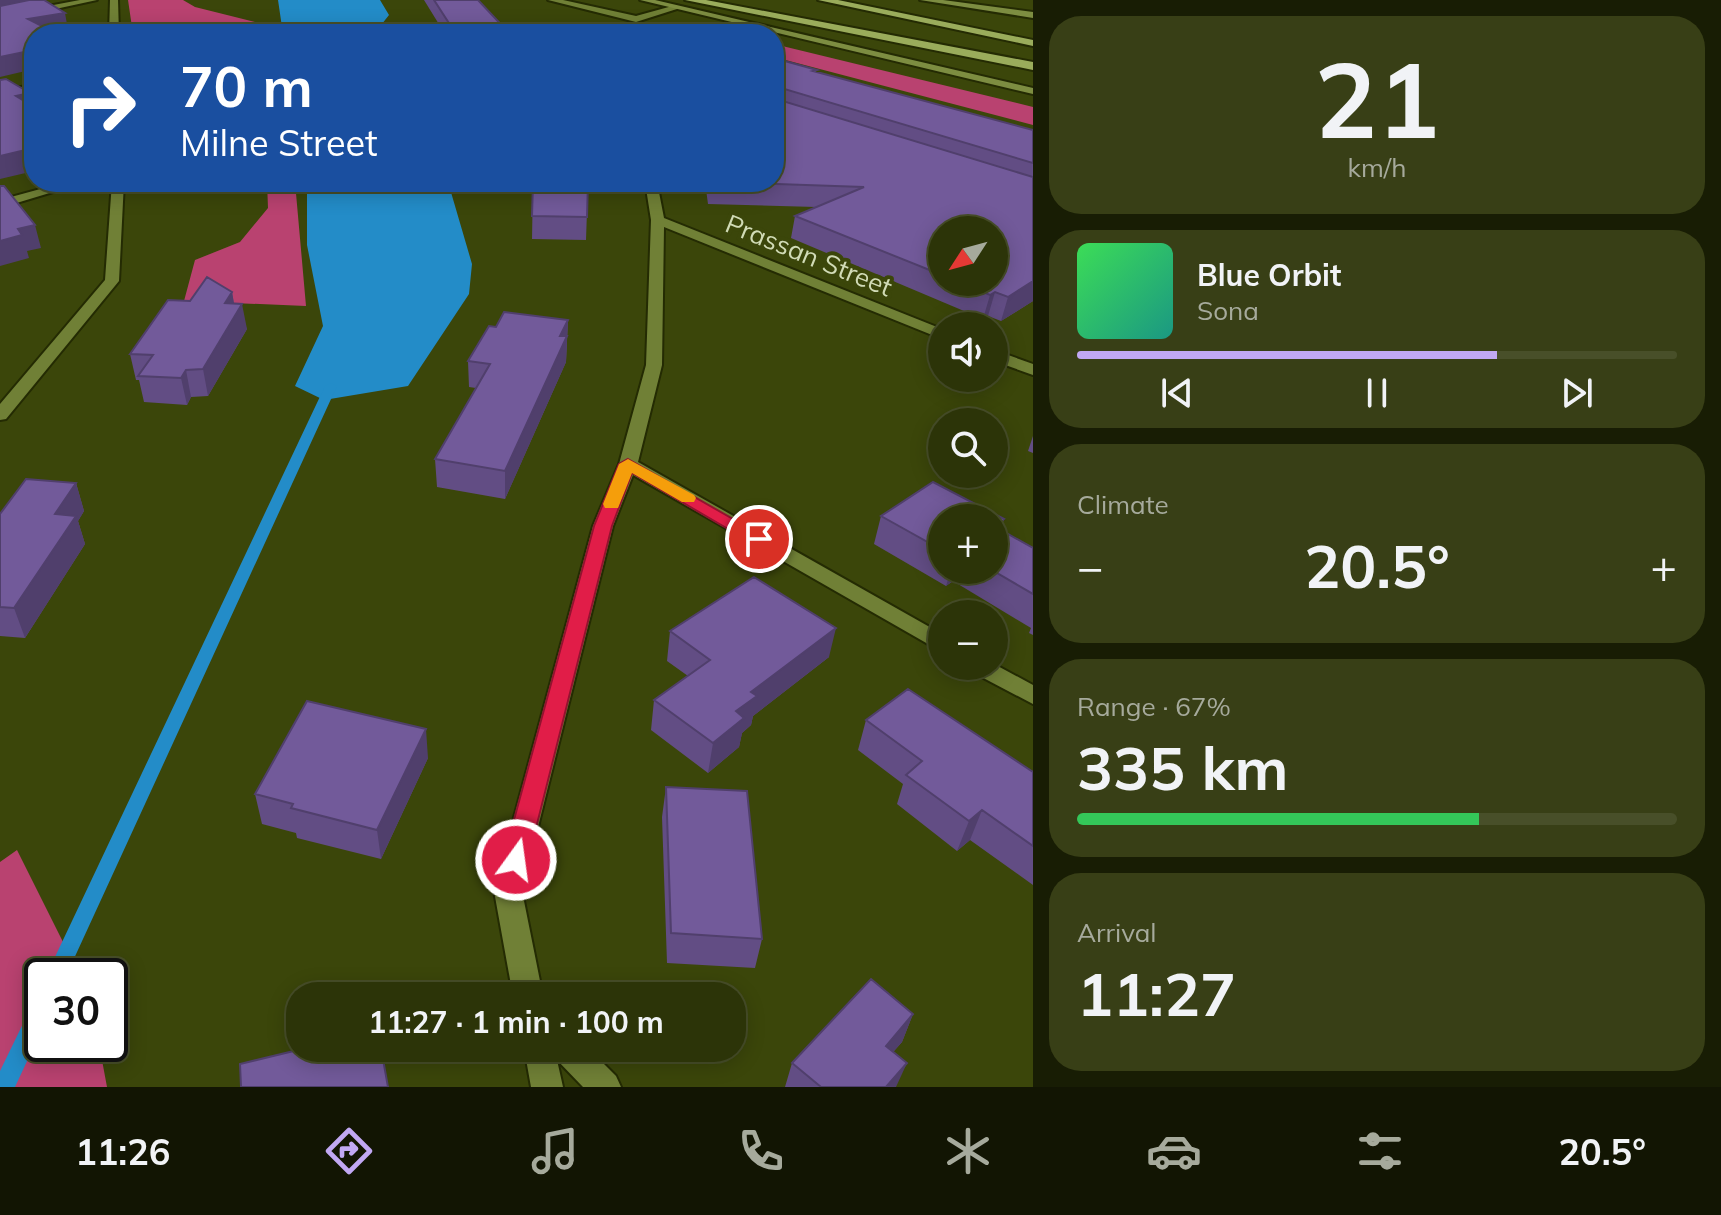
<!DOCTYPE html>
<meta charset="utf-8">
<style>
body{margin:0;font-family:Mulish,sans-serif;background:#383f16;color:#f1f3f6;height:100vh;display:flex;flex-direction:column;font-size:30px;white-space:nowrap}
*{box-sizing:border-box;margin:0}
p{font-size:26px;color:#a6aa9c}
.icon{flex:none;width:44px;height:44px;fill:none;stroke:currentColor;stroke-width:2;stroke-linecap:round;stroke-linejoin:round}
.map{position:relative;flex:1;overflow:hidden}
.drawer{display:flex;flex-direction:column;gap:16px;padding:16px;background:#181d04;width:688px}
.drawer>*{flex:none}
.guide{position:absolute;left:24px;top:24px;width:760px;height:168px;border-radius:32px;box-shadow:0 4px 20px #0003,0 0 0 2px #484f29;background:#1a4fa0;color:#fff;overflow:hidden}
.needle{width:52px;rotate:234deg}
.fabs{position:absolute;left:928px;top:216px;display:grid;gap:16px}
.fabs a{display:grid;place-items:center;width:80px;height:80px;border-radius:50%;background:#2c3408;box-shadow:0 4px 20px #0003,0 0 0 2px #484f29;font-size:40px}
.speed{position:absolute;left:24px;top:958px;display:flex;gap:16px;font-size:40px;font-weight:700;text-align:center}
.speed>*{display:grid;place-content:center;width:104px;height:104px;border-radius:50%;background:#2c3408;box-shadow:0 4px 20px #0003,0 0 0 2px #484f29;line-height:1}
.speed .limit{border:4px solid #111;border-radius:12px;background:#fff;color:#111}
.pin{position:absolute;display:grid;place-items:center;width:68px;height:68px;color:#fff;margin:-34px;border:4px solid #fff;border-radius:50%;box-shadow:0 2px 8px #0007}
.me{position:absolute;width:88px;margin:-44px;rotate:14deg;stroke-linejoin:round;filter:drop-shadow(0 0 6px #0008)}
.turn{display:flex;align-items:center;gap:28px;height:168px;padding:0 24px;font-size:36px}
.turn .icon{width:104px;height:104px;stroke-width:2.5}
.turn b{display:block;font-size:56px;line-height:68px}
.big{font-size:60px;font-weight:700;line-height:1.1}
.drawer .tile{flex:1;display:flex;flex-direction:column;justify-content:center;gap:12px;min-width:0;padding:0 28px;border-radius:32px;background:#383f16}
.drawer .dial{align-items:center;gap:0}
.dial b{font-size:104px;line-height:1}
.song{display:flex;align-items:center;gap:24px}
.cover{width:96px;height:96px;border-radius:12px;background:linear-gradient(135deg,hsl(130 70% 55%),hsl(170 70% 35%))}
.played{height:8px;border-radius:4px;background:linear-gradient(90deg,#c1a8f3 70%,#484f29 70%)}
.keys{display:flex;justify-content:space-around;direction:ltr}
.heat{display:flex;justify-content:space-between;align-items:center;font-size:44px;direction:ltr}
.charge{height:12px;border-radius:6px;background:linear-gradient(90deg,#34c759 67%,#484f29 0)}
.trip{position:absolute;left:286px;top:982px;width:460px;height:80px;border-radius:32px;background:#2c3408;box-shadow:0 4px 20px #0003,0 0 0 2px #484f29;font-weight:700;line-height:80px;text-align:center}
.dock{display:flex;height:128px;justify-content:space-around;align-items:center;background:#121503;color:#a6aa9c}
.dock .icon{width:56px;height:56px}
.dock .active{color:#c1a8f3}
.dock b{font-size:36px;color:#f1f3f6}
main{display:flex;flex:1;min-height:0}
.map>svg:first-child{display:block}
.forest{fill:#b94270}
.water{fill:#238cc8}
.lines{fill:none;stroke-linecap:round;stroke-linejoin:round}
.stream{fill:#238cc8;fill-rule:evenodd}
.street-casing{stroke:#242b03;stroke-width:4}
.secondary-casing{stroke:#242b03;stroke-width:4}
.highway-casing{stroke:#242b03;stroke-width:4}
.street{fill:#708036;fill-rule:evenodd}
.secondary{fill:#7d8d41;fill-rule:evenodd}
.highway{fill:#9aac5b;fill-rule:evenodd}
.wall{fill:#624d84;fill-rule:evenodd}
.shaded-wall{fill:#503f6c}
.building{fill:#725a9a;stroke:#503f6c;stroke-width:2}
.route{fill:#e11d48;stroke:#92132f;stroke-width:2}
.slow{fill:#f59e0b}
.labels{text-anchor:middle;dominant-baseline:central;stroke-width:8;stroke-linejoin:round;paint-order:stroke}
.far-street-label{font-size:26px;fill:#d1dbb6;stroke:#3b460a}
</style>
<main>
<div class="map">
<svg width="1033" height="1087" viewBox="0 0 1033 1087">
<rect width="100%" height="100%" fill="#3b460a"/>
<path class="forest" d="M128 0H183L195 7 271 26 273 34H133Z
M774 44 1033 107V125L774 57Z
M267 182H295L306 306 184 301 195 260 240 242 268 208Z
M17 850 80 976H42V1044H99L107 1087H0V862Z"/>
<path class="water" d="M278 0H380L389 15 374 34H283Z
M307 182H448L472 264 469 294 408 386 324 400 295 386 323 326 307 245Z"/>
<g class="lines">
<path class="stream" d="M331 383 337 386 66 976H46L325 386Z
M42 996V1029L15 1087H0V1071L35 999Z"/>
<defs>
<path id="street" d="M80 0H97L0 21V15Z
M110 0H118L119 34H109Z
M548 0H563L636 16 676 5 680 8 636 22Z
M34 84V90L0 98V92Z
M66 182H86L0 208V200Z
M112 182H124L119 281 6 419 0 420V404L105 280Z
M645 182H657L664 218 942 329V339L664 227 662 365 638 462 942 634V652L633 475 613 526 522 891 543 996H513L494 891 593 526 619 464 646 365 651 220Z
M994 350 1033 364V375L994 361Z
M994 664 1033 685V704L972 672 969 666Z
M524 1048H588L616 1076 621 1087H583L557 1060 563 1087H531Z"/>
<path id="secondary" d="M640 0H655L1033 88V94Z
M920 0H943L1033 12V18Z"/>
<path id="highway" d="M685 0H706L1033 62V70Z
M818 0H838L1033 40V46Z"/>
</defs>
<use href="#street" class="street-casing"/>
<use href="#secondary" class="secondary-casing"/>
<use href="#highway" class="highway-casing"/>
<use href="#street" class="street"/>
<use href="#secondary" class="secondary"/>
<use href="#highway" class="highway"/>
</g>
<path class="wall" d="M424 0H478L510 34H445Z
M774 58 817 72 1033 130V301L1001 321 988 316 983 319 791 238 795 216 816 207 708 204 705 182H774ZM942 230 994 282H942Z
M533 182H588L586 240 532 239Z
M232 292 234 304 247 329 208 396 191 397 187 405 144 402 139 380H136L130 354 190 301Z
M568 320 566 362 505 499 437 487 435 459 476 388 469 387 468 361 496 327Z
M1033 436V453L1028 451Z
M76 483 84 511 78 521 85 544 25 638 0 636V514Z
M881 516 1004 519 1000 529 1033 548V635L1029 633 1031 628 953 581 946 586 874 544ZM942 518 994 570H942Z
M670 631 829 657 753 716 751 725 742 733 739 747 708 773 651 730 654 700 688 676 667 661Z
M866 720 1033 772V885L970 840 957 851 897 804 903 784 858 750Z
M428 758 381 859 297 838 296 833 262 824 255 794Z
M666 787 762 939 755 968 667 963 662 817Z
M913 1014 902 1042 893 1052 896 1087H785L792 1063Z"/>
<path class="shaded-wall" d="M0 0H29L0 12Z
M65 13 68 30 46 34 28 19Z
M34 50V69L0 77V57Z
M30 93 34 110 16 96Z
M34 148V171L0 179V156Z
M35 225 41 248 27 251 29 258 0 266V241L18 229Z
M1033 281V301L1001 321 1008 297Z
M232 292 236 315 242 304 247 329 208 396 203 369 225 303Z
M995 292 988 316 983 319 990 295Z
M568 320 566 362 505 499V471L560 336Z
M186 370 191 397 187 405 181 378Z
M76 483 84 511 78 521 85 544 25 638 14 608 55 514Z
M1004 519 994 547V526Z
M951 570H956L953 581 946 586Z
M836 628 829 657 753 716 751 725 742 733 739 747 708 773 713 743 751 692Z
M426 729 428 758 381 859 377 830Z
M982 810 970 840 957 851 969 821Z
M913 1014 902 1042 874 1074 886 1046Z
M907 1063 896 1087H886Z"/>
<path class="building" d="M29 0H44L65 13 28 19 58 34H34V50L0 57V6Z
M434 0H478L510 34H456Z
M774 58 817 70 813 71 1033 130V163L778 87 774 90Z
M6 79 30 93 16 96 34 107V148L0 156V80Z
M774 92 776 99 1033 177V281L1008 297 995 292 990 295 958 282H994V230H942V275L795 216 864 187 715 182H774Z
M533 182H588L587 217 532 216Z
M0 186H4L35 225 18 229 22 235 0 241Z
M207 277 232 292 225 303 242 304 203 369 186 370 181 378 138 376 153 355 130 354 168 300 190 301Z
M504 312 568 320 560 336H567L505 471 435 459 490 364 468 361 489 326 496 327Z
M26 479 76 483 55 514 76 516 14 608 0 607V514Z
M933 482 1004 519 994 526V518H942V550L881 516Z
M994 526 1033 548V594L992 570H994Z
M754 577 836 628 751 692 757 696 736 711 744 718 713 743 654 700 710 660 670 631Z
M908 689 1033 772V846L982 810 969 821 906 775 922 761 866 720Z
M307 701 426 729 377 830 291 808 293 804 255 794Z
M666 787 747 791 762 939 671 933Z
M871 979 913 1014 886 1046 907 1063 886 1087H821L792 1063Z
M306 1048H381L388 1087H241L240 1064Z"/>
<path class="route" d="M628 459 768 539 765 543H752L632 473 612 526 528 860 524 868 516 871 507 868 503 860 594 526 619 464Z"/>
<path class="slow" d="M628 459 694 495 696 498 694 502H682L632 473 618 508H605L603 504 619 464Z"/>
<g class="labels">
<g class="far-street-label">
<text transform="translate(809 255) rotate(22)">Prassan Street</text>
</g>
</g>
</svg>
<div class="fabs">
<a><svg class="needle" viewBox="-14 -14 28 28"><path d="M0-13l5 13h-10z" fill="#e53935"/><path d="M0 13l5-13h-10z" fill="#a6aa9c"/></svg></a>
<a><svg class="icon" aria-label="sound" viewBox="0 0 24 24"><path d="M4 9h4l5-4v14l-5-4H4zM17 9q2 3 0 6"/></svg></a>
<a><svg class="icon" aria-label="search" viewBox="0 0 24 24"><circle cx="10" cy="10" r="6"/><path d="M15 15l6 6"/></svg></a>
<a>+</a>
<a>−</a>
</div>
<div class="speed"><div class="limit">30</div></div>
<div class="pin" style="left:759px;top:539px;background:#d93025"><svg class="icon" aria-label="arrive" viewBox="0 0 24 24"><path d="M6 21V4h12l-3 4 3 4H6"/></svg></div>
<svg class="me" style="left:516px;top:860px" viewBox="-20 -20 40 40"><circle r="17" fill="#e11d48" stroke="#fff" stroke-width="3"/><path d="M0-11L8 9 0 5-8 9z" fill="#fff"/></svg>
<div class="trip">11:27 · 1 min · 100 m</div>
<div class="guide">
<div class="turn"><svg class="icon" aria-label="right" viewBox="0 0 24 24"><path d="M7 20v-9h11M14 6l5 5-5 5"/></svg><div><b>70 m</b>Milne Street</div></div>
</div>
</div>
<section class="drawer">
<div class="tile dial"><b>21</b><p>km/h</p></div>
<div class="tile">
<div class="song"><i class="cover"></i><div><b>Blue Orbit</b><p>Sona</p></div></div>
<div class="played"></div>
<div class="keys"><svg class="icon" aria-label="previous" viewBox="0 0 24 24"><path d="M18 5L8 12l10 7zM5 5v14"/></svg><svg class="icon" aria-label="pause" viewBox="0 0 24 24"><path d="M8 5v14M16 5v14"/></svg><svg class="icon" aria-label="next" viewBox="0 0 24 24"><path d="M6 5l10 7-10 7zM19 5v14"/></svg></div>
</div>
<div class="tile"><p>Climate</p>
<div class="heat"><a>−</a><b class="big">20.5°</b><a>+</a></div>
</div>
<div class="tile"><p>Range · 67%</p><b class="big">335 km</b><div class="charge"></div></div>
<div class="tile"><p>Arrival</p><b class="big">11:27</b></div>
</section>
</main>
<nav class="dock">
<b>11:26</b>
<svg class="icon active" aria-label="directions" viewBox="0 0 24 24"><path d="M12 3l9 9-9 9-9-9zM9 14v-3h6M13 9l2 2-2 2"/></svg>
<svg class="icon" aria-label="music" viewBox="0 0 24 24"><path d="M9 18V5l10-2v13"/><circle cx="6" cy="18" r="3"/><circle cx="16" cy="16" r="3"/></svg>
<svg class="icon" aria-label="phone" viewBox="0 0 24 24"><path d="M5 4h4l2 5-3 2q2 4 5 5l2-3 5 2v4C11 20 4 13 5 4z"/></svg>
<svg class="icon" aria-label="climate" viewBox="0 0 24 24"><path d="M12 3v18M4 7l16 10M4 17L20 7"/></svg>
<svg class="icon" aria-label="car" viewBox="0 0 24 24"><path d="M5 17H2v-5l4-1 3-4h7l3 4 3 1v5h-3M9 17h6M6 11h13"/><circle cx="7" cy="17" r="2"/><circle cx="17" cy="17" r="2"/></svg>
<svg class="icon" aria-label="filters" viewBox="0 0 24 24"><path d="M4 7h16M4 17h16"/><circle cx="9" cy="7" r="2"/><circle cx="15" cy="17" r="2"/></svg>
<b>20.5°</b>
</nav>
